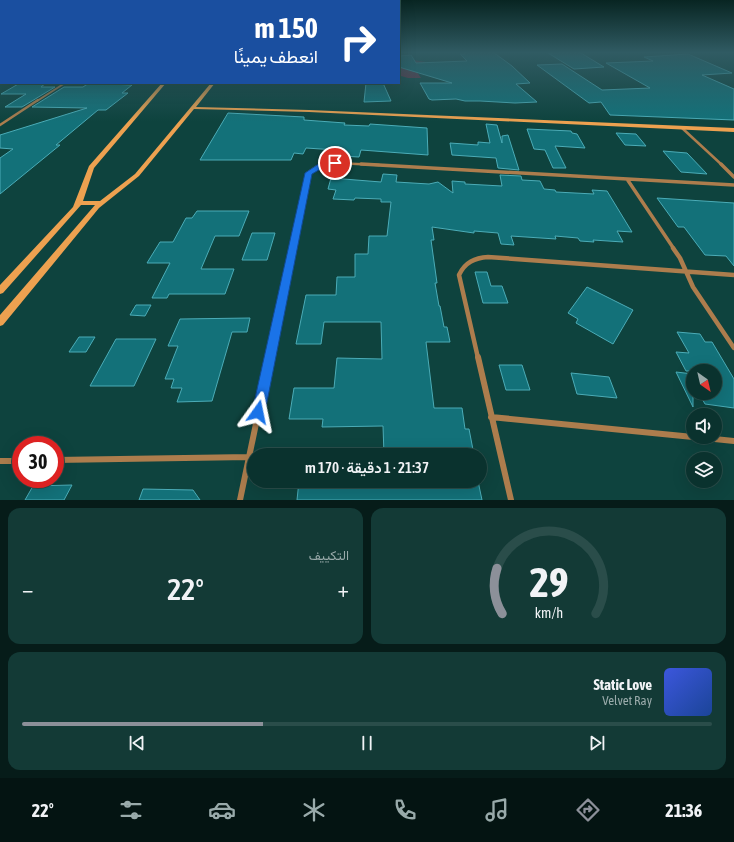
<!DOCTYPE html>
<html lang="ar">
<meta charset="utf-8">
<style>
body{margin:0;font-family:"Asap Condensed",Vazirmatn,sans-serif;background:#133a36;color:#f1f3f6;direction:rtl;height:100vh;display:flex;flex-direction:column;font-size:15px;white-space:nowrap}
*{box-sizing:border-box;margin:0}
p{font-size:13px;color:#9aa}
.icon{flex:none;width:22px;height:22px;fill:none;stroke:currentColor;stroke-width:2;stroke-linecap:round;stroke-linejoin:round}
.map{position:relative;height:500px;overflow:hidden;direction:ltr}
.side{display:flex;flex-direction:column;gap:8px;padding:8px;background:#061c19;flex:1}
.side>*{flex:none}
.banner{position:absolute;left:0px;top:0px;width:400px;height:84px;box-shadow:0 4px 16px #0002,0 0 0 1px #2a4d4a;direction:rtl;background:#1a4fa0;color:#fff;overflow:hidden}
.needle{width:26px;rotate:146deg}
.buttons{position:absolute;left:686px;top:364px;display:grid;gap:8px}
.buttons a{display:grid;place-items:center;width:36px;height:36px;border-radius:50%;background:#0a322e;box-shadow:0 4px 16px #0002,0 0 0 1px #2a4d4a;font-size:20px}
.speed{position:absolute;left:12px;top:436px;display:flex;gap:8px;font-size:20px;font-weight:700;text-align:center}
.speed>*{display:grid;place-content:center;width:52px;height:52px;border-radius:50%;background:#0a322e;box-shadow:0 4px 16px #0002,0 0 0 1px #2a4d4a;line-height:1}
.speed .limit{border:6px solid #d22;background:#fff;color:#111}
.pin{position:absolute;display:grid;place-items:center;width:34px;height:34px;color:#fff;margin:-17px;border:2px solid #fff;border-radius:50%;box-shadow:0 1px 4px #0007}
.me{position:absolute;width:44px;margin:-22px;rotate:12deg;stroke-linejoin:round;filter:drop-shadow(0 0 3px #0008)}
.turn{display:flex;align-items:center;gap:14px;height:84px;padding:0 16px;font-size:18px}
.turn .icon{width:52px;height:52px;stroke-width:2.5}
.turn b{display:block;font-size:28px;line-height:34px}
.big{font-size:30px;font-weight:600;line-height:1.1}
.side .tile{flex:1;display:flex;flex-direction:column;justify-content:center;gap:6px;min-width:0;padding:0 14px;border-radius:12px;background:#133a36}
.side .dial{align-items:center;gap:0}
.dial svg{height:104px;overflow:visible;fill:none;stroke:#2a4d4a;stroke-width:7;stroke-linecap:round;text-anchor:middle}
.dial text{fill:#f1f3f6;stroke:none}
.song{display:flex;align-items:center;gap:12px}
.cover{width:48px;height:48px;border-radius:6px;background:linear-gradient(135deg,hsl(230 70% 55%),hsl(220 70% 35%))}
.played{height:4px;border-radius:2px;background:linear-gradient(90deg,#8c9099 35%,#2a4d4a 35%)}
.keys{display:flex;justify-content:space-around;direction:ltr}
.heat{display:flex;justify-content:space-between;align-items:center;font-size:22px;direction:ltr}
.side .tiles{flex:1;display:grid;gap:8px;grid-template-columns:1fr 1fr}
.tile:last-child{grid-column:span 2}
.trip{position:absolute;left:247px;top:448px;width:240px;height:40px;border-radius:20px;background:#0a322e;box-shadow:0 4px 16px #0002,0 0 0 1px #2a4d4a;font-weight:600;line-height:40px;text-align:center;direction:rtl}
.dock{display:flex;height:64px;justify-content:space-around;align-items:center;background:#041412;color:#9aa}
.dock .icon{width:28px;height:28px}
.dock .current{color:#8c9099}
.dock b{font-size:18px;color:#f1f3f6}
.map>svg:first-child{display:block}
.green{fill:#742b40}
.building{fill:#137179;stroke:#4bacb7}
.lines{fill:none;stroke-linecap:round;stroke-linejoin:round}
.street-far4{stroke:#ad7d4d;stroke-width:2}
.street-far3{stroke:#ad7d4d;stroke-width:2.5}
.street-far2{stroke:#ad7d4d;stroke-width:3.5}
.street-far1{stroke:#ad7d4d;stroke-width:4.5}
.street{stroke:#ad7d4d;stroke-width:6}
.secondary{fill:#eda150;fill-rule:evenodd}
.route{fill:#1a73e8;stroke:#114b97}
</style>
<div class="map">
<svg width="734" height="500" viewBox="0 0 734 500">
<rect width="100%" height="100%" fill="#0e433e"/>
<path class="green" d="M414 60 431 63 413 66 421 78H408L401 76 399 72V65Z"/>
<path class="building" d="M463 52H493L512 66 530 83 516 84 537 102 515 103 480 101H465L456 99 432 100 429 99 420 83H452L399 67V56L411 55 416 63 467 61 460 54H465Z
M578 52 581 53 604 67 574 69 548 53Z
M688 54 732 73 702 75 734 89V120L610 115 601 102 589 103 537 65 562 64 602 90 650 88 606 63 653 61 644 57Z
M20 83H46L41 87H55L22 107H5L26 94H1Z
M89 83 132 85 122 93H128L106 110H98L56 145H60L0 194V158L13 149 0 148V135L87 108 32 107 64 87H83Z
M366 83H383L391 101 364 102Z
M228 113 304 117V120L345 123 344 125 369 126 370 124 427 128 428 155 361 150 359 157 340 156 342 152 335 151 336 150 306 148 303 154 294 153 291 160H200Z
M486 124 497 125 502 143V136L508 135 519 170 498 168 496 158 452 155 450 143 478 145V142L490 143Z
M527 129 571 131 572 133 577 134 585 148 555 146 566 168H553L545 150 534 149Z
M616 133 636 134 646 146 625 145Z
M663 151 687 153 707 174 681 172Z
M383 174 397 175 396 182 429 184 438 182 453 193 452 181 465 182V184L502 186 500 175 521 176 522 180 540 181 544 189 555 190 556 192 594 194 592 190 607 191 632 232 617 231 623 242 593 240 594 242 580 241 578 238 555 236 556 239 511 236 514 245 501 244 498 233 474 231V233L432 227 434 240H431L437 283H435L439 306H440L444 327H447L450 342H426L434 408H462L465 429H469L474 455H384L383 426 322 427 323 419H289L294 388H334L337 358 382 359 381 322H324L321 344H296L306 295H336L337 277H355V254H368L369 236H387L391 202H381V199L355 198 354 200 333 199 336 190 328 189 331 178 381 182Z
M657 198 734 203V266L726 256 705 255 684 227H678Z
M197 211H249L239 236H215L201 269H234L225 294H169L167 298H152L170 263H147L160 242H173L186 218H192Z
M252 233H275L267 260H242Z
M475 272H487L491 286H502L508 303H483Z
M587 287 633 310 613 344 576 323 578 319 568 313Z
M136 305H151L145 316 130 315Z
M250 318 247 332H232L212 401 177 402 182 388H171L174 379H165L178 346H168L180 319Z
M677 332 700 334 705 342H712L734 379V408L705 404 699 393H715V371H686L676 352 689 353Z
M79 337H95L86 352H69Z
M116 339H156L134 386H90Z
M499 365H522L530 390H506Z
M676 372 693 374V407Z
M571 373 609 377 617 398 577 394Z
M299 481H478L482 500H297Z
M72 485 64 500H25L33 486Z
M143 489 193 490 200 500H139Z"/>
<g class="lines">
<path class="street-far4" d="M37 101 65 83"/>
<path class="street-far3" d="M0 125 38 100
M682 128 722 165
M322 165 335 163 379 165"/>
<path class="street-far2" d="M361 164 734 185
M721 164 734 177
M627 179 674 249
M292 249 308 173 317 167 326 164"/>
<path class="street-far1" d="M673 248 680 258 693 287 734 348
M269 358 292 248
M478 358 459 275C465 262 475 258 488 257L734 275"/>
<path class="street" d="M478 357 511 500
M491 417 693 437
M695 437 734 441
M55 460 249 457
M0 461H21
M240 500 270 357"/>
<path class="secondary" d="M162 83H166L94 168 83 201H100L135 174 211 83H215L196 107 309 110 734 128V132L309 112 194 109 139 176 99 208 3 325 0 326V315L95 205H81L3 293 0 294V285L73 207 89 166Z"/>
</g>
<linearGradient id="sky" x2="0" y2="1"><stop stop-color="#082522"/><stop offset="0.43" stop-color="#305b63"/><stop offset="1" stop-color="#305b63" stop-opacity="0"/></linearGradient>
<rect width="734" height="122" fill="url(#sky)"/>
<path class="route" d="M335 161 337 162V165L324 167 312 174 265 412 263 416 258 418 254 416 252 412 305 173 320 163Z"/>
</svg>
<div class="buttons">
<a><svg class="needle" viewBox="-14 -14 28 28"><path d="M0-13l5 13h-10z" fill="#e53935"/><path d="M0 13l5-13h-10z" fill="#9aa"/></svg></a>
<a><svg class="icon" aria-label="sound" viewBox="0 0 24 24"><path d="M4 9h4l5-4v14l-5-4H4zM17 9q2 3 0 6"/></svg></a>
<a><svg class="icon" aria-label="layers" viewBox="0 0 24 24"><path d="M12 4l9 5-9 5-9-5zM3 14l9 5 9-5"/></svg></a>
</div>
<div class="speed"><div class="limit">30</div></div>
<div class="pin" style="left:335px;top:163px;background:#d93025"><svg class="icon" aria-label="arrive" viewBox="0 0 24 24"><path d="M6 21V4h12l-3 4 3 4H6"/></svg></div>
<svg class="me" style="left:258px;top:412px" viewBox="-20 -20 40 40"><path d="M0-17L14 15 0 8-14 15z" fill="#1a73e8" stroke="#fff" stroke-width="4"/></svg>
<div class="trip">21:37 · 1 دقيقة · 170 m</div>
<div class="banner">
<div class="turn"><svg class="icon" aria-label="right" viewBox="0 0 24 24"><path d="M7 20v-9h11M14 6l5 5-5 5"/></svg><div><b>150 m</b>انعطف يمينًا</div></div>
</div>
</div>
<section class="side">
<div class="tiles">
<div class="tile dial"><svg viewBox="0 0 100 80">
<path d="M14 69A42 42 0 1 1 86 69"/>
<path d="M14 69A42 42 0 0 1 10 34" stroke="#8c9099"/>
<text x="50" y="56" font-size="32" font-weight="700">29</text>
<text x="50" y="72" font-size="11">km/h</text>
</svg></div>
<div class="tile"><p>التكييف</p>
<div class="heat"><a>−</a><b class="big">22°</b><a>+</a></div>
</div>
<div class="tile">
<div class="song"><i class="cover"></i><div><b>Static Love</b><p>Velvet Ray</p></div></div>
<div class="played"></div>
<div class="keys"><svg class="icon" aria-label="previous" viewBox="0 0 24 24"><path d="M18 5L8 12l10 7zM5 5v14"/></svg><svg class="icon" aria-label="pause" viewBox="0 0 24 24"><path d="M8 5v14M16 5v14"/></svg><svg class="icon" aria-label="next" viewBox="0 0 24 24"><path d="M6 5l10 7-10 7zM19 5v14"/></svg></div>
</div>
</div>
</section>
<nav class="dock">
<b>21:36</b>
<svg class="icon current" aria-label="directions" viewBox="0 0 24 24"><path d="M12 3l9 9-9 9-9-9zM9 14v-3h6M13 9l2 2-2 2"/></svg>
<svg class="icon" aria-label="music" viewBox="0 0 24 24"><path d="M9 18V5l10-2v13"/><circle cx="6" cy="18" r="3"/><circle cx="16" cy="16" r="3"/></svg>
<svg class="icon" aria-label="phone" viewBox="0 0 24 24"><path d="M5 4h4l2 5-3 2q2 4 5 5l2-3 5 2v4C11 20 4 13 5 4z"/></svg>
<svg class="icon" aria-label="climate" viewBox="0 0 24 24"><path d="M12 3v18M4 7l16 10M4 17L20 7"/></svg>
<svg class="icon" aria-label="car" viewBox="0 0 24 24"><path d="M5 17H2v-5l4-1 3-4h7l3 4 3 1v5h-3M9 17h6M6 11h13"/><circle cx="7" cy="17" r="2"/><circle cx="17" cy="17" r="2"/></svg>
<svg class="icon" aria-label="filters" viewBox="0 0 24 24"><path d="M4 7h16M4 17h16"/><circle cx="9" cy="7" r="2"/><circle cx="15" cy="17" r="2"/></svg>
<b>22°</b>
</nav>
